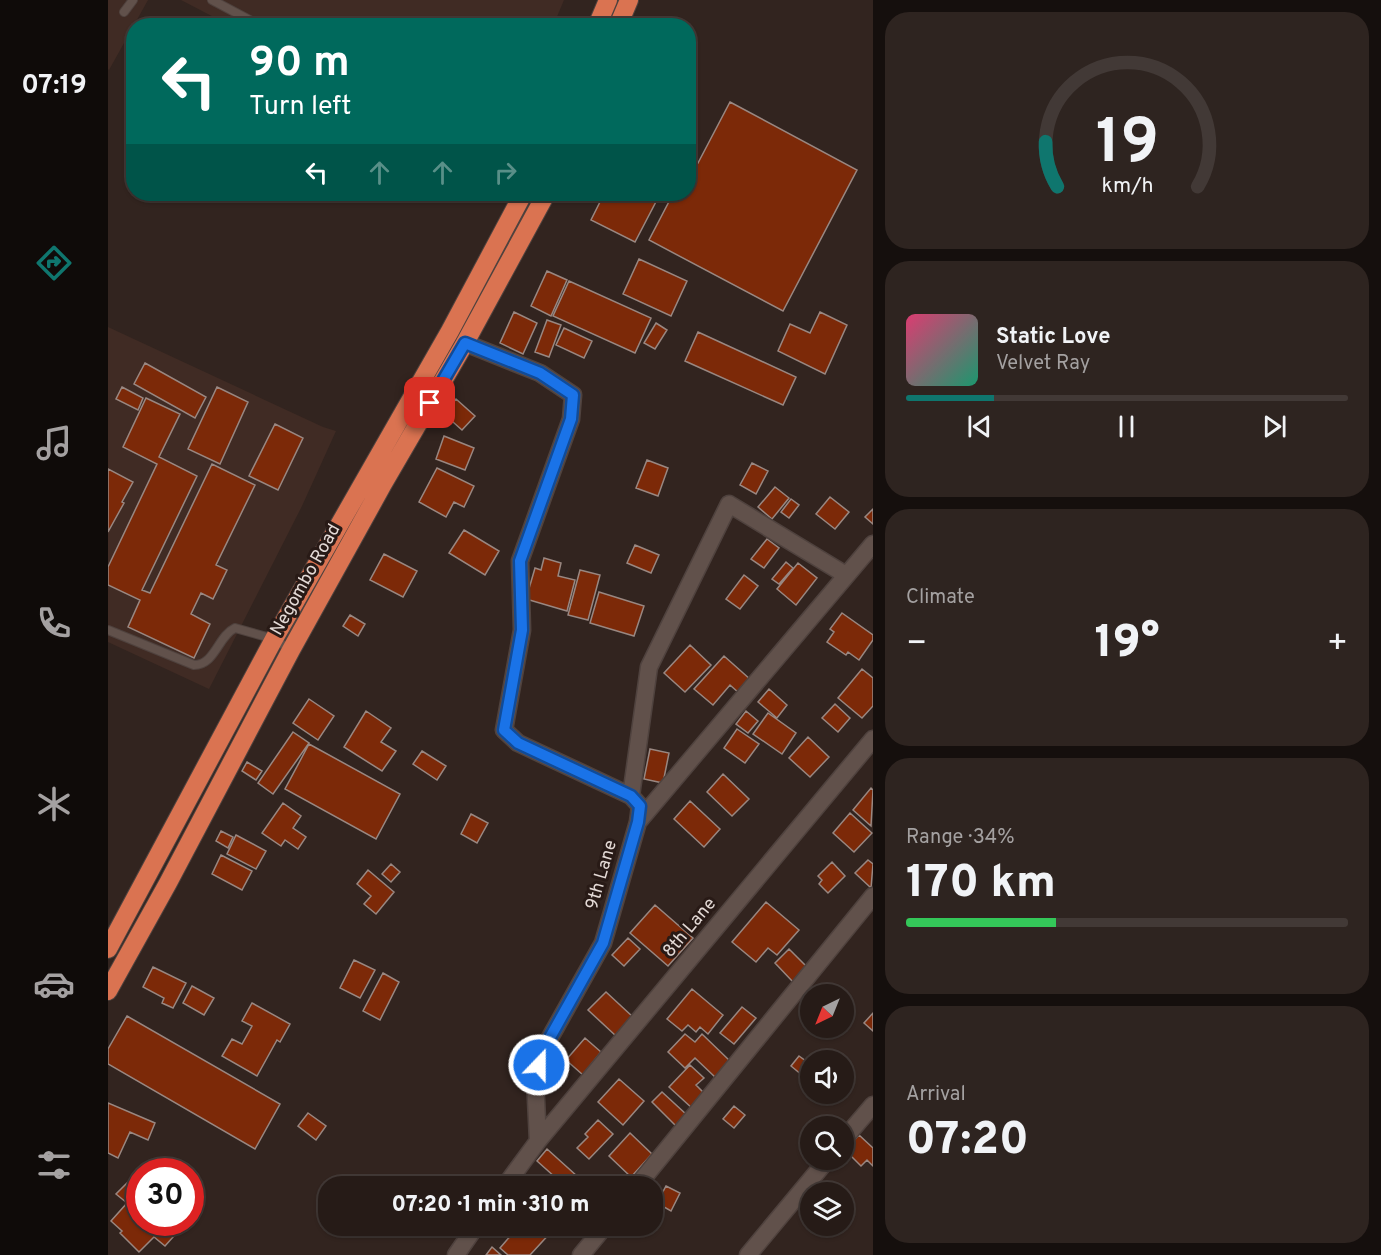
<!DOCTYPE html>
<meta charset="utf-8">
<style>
body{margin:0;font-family:Overpass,sans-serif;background:#2e2420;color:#f1f3f6;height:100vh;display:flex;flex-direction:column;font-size:22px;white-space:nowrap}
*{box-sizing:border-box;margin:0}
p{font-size:20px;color:#a4a1a1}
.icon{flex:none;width:33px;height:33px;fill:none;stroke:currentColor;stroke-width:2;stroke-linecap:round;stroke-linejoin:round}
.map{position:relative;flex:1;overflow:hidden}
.sheet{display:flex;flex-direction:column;gap:12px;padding:12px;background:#150f0d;width:508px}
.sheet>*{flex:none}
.banner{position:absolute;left:18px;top:18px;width:570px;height:183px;border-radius:24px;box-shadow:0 2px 4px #0004,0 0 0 2px #423936;background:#00695c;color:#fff;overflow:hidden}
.needle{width:39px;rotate:223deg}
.buttons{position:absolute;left:692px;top:984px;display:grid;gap:12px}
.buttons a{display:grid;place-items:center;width:54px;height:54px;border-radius:50%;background:#261b17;box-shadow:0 2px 4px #0004,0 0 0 2px #423936;font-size:30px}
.speed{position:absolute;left:18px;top:1158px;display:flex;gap:12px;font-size:30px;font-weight:700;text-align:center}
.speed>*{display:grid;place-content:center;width:78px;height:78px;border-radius:50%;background:#261b17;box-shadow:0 2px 4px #0004,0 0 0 2px #423936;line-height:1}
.speed .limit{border:9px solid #d22;background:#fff;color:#111}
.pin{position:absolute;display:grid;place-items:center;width:51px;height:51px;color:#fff;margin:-26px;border-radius:12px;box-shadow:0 3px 9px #0006}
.me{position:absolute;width:66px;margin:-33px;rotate:22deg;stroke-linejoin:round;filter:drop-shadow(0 0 4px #0008)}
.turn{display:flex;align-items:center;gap:21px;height:126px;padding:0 24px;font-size:27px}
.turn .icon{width:78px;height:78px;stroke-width:2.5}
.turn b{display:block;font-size:42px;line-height:51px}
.lanes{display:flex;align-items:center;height:57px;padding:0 24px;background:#0003;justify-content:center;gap:30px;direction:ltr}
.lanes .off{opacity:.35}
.big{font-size:45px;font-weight:800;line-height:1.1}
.sheet .widget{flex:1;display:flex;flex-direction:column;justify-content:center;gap:9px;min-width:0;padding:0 21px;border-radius:24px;background:#2e2420}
.sheet .dial{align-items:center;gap:0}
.dial svg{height:156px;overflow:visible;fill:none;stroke:#423936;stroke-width:7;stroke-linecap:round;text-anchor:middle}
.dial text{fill:#f1f3f6;stroke:none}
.song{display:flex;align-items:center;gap:18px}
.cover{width:72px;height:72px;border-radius:9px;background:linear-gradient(135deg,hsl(340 70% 55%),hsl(160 70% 35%))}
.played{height:6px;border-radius:3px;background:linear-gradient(90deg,#0f766e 20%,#423936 20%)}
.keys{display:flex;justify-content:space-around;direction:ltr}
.heat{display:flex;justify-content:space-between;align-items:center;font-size:33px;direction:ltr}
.charge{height:9px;border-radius:4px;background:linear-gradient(90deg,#34c759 34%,#423936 0)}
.trip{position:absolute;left:210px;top:1176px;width:345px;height:60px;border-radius:24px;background:#261b17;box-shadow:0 2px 4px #0004,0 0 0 2px #423936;font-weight:800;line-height:60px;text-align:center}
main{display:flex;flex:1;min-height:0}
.dock{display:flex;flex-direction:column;width:108px;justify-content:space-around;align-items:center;background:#0f0b09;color:#a4a1a1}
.dock .icon{width:42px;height:42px}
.dock .active{color:#0f766e}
.dock b{font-size:27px;color:#f1f3f6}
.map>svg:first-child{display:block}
.built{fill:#402b24}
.building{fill:#7c2908;stroke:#998781;stroke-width:1.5}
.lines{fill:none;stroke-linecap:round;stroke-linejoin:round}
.lane-casing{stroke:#4f423e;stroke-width:10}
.street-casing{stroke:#4f423e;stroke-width:19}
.highway-casing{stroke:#4f423e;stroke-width:20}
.lane{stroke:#61514b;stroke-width:8}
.street{stroke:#61514b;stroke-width:16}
.highway{stroke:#da7351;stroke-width:18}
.route-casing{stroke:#114b97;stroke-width:15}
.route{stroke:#1a73e8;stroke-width:10}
.labels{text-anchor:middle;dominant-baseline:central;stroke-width:6;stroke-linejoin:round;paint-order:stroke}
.street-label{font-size:18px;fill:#e4dad6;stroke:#281a16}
</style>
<main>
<nav class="dock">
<b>07:19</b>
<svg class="icon active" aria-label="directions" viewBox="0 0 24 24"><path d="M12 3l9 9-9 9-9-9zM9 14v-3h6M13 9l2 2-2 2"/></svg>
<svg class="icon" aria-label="music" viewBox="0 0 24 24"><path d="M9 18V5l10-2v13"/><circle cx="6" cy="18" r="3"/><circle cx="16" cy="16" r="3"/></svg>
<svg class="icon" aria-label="phone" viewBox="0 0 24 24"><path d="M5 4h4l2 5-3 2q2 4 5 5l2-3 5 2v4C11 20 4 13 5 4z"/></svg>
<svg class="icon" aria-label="climate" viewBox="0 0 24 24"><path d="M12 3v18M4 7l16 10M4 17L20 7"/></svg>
<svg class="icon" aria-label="car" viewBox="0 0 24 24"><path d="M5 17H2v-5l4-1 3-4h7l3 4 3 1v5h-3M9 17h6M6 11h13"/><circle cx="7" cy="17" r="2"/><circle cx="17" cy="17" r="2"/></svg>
<svg class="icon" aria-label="filters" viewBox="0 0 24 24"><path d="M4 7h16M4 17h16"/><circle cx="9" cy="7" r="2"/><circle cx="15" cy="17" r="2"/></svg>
</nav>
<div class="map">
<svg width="765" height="1255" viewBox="0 0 765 1255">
<rect width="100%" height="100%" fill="#32241f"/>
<path class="built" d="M0 0H40L1 70 0 69Z
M73 0H456L445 26 121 25Z
M0 327 215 427 228 431 194 506 101 689 0 642Z"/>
<path class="building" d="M622 102 749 170 675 311 541 240 565 194H580V163L583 159 590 163Z
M496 194H552L527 242 483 220Z
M531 259 579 281 563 316 515 294Z
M439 271 459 280 443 316 423 306Z
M461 281 543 318 527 353 445 316Z
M406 312 429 323 415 354 392 343Z
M712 312 739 325 717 374 670 351 682 324 702 333Z
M439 320 453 325 441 357 427 352Z
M548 323 559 330 547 349 536 343Z
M456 328 484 341 476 358 448 345Z
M590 332 688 377 675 405 577 361Z
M37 363 98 397 87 418 26 384Z
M14 387 35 398 30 410 8 399Z
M109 387 140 402 112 464 80 449Z
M38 398 72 414 51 457 89 476 34 590 42 593 104 464 147 485 108 565 119 570 105 599 93 593 83 614 102 624 86 658 20 627 32 600 0 585V567L49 464 15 447Z
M348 399 367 416 354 430 336 414Z
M167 424 195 438 170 490 141 476Z
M336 436 366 448 357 470 328 459Z
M539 460 560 468 550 496 528 488Z
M644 463 660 471 648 494 632 485Z
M329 468 366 486 356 507 346 502 338 517 311 502Z
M0 469 25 482 14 502 16 503 0 532Z
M667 487 681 498 664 519 650 507Z
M722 497 741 512 727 529 708 514Z
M683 499 691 505 681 518 673 512Z
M765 509V524L757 517Z
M356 530 391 551 377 575 341 553Z
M659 539 671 548 656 568 643 559Z
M527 545 551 555 543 573 519 563Z
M276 554 309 571 295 597 262 580Z
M436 558 453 563 450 576 467 580 459 611 418 599 427 568 433 570Z
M678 562 685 568 671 584 664 579Z
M690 563 709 578 688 605 669 589Z
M472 570 492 575 480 620 460 615Z
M636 575 650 586 632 609 618 599Z
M491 592 536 606 526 636 482 623Z
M734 613 765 635V640L751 660 740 652 738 655 719 642 726 632 722 629Z
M242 615 257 624 250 636 235 626Z
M582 645 603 665 577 692 556 673Z
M616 656 643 680 631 693 622 685 605 705 586 689Z
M754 669 765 678V706L754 718 730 698Z
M661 689 679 705 669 718 650 702Z
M201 699 226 716 210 740 185 723Z
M727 704 742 718 730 732 714 718Z
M258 711 283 728 273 742 288 751 274 771 236 747Z
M638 711 650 721 640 733 628 724Z
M660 713 688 733 674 754 645 734Z
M629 729 651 744 637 763 616 748Z
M185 732 201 743 165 794 150 783Z
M700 737 721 757 702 777 681 758Z
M201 744 292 794 268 839 177 789Z
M542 749 561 753 555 783 536 779Z
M314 751 338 766 329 780 305 764Z
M139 762 154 771 148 780 134 771Z
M615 774 641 799 624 816 599 792Z
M763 788 765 790 763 826 745 810Z
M582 801 612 829 596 847 566 819Z
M175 803 193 816 185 828 198 837 190 849 177 840 173 846 154 833Z
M742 813 764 833 746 852 725 833Z
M363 814 380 823 369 843 353 834Z
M113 831 125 837 120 848 108 841Z
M128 835 158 851 148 869 119 854Z
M113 855 144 871 134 890 104 874Z
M760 860 765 864 763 888 747 873Z
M724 862 737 876 720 893 711 884 714 880 710 876Z
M283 864 292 872 283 882 274 874Z
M260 870 286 892 268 914 256 904 263 896 249 884Z
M658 902 691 930 669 955 660 948 648 962 624 942Z
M547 905 585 938 560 966 522 933Z
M520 938 532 949 516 966 504 955Z
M681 949 700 968 685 982 667 963Z
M246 960 267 970 252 998 232 988Z
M45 967 78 983 65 1008 54 1003 56 998 35 987Z
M275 973 291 982 272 1020 255 1011Z
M84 986 106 998 96 1015 75 1003Z
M584 989 615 1015 600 1034 592 1027 588 1032 580 1025 574 1031 559 1019Z
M498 992 525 1017 508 1036 480 1010Z
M144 1003 182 1024 172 1042 169 1040 149 1076 114 1056 124 1039 134 1044 144 1026 134 1021Z
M634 1007 648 1018 626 1044 612 1033Z
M765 1013V1031L756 1023Z
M19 1016 172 1104 147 1149 0 1064V1049Z
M577 1034 587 1042 594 1034 623 1062 608 1078 587 1058 577 1068 560 1052Z
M477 1038 493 1052 475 1075 458 1060Z
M691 1056 702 1064V1078L700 1080 683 1066Z
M582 1065 596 1078 588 1085 598 1095 585 1109 561 1087Z
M511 1079 536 1101 515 1125 490 1102Z
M554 1092 579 1115 568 1126 544 1102Z
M0 1103 47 1123 40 1140 22 1132 10 1158 0 1153Z
M626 1106 637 1115 626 1128 615 1119Z
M200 1113 218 1126 208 1140 190 1126Z
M490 1120 505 1134 481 1159 469 1148 480 1137 477 1134Z
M522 1133 544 1154 523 1177 501 1156Z
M751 1135 765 1148V1166L759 1160 753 1166 737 1150Z
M439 1149 480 1186H457L429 1161Z
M427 1175 440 1186H417Z
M22 1180 32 1189V1222H69L74 1227 57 1246 46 1237 31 1252 12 1233 14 1231 3 1221 19 1203 8 1194Z
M558 1186 572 1193 563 1211 549 1203Z
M411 1226H437L444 1231 422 1255H400L392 1248Z
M384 1247 393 1255H378Z"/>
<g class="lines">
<defs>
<path id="lane" d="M104 0 153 26
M16 12 25 0
M0 630 86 665C107 665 110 636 127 628L166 639 183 650"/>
<path id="street" d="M357 343 432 373 465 395 463 419 412 561 414 630 396 730 410 743 523 796 532 806 530 822
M523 796 541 667 621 504 738 575
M735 1140 765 1105
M430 1141 427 1079 435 1050 495 943 530 822 765 544
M397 1186 430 1141 765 739
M529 1186 765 896
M348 1255 368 1226
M473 1255 497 1226
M640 1255 719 1160"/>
<path id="highway" d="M489 26 500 0
M510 26 521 0
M0 949 166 639 342 331 415 194
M0 991 60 883 183 650 275 484 357 343 438 194"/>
</defs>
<use href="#lane" class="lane-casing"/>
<use href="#street" class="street-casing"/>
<use href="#highway" class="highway-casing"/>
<use href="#lane" class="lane"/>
<use href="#street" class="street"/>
<use href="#highway" class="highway"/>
</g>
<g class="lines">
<defs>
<path id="route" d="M322 403 357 343 432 373 465 395 463 419 412 561 414 630 396 730 410 743 523 796 532 806 530 822 495 943 435 1050 431 1065"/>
</defs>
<use href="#route" class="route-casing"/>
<use href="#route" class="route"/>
</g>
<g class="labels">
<g class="street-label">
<text transform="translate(198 580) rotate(-61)">Negombo Road</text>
<text transform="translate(494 875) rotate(-74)">9th Lane</text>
<text transform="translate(582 928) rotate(-50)">8th Lane</text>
</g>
</g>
</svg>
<div class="buttons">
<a><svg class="needle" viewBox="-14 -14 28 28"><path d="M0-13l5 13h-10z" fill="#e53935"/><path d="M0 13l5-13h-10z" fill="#a4a1a1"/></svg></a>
<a><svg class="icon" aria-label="sound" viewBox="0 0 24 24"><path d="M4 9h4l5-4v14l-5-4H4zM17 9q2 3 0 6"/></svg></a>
<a><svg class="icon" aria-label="search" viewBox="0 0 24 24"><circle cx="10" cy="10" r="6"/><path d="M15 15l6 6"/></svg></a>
<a><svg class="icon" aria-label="layers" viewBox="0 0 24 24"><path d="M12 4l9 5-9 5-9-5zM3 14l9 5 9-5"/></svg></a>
</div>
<div class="speed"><div class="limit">30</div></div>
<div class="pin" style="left:322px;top:403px;background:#d93025"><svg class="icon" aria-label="arrive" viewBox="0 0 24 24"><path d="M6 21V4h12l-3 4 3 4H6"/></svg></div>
<svg class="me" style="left:431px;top:1065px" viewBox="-20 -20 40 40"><circle r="17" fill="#1a73e8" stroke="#fff" stroke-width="3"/><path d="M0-11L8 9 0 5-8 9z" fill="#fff"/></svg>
<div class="trip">07:20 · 1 min · 310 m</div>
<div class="banner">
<div class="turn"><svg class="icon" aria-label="left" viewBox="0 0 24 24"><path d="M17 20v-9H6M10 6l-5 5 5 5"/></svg><div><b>90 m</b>Turn left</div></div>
<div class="lanes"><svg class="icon" aria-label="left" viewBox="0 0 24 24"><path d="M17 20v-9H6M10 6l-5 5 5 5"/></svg><svg class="icon off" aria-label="ahead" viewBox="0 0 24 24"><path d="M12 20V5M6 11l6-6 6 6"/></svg><svg class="icon off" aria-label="ahead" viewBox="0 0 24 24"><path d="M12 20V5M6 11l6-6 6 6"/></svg><svg class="icon off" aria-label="right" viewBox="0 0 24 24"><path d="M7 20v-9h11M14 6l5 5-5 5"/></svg></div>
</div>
</div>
<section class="sheet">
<div class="widget dial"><svg viewBox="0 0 100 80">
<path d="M14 69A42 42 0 1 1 86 69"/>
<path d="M14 69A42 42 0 0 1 8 46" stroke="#0f766e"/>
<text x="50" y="56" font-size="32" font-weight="700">19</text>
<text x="50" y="72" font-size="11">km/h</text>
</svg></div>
<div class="widget">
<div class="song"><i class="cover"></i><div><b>Static Love</b><p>Velvet Ray</p></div></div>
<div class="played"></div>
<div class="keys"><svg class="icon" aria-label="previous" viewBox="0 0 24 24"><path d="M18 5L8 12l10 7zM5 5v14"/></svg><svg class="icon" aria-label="pause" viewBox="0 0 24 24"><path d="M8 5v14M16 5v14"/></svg><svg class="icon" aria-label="next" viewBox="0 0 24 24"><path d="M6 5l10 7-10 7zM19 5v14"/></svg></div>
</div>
<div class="widget"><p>Climate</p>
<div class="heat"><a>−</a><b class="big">19°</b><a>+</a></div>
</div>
<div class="widget"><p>Range · 34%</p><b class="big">170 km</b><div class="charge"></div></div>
<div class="widget"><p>Arrival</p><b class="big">07:20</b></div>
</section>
</main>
